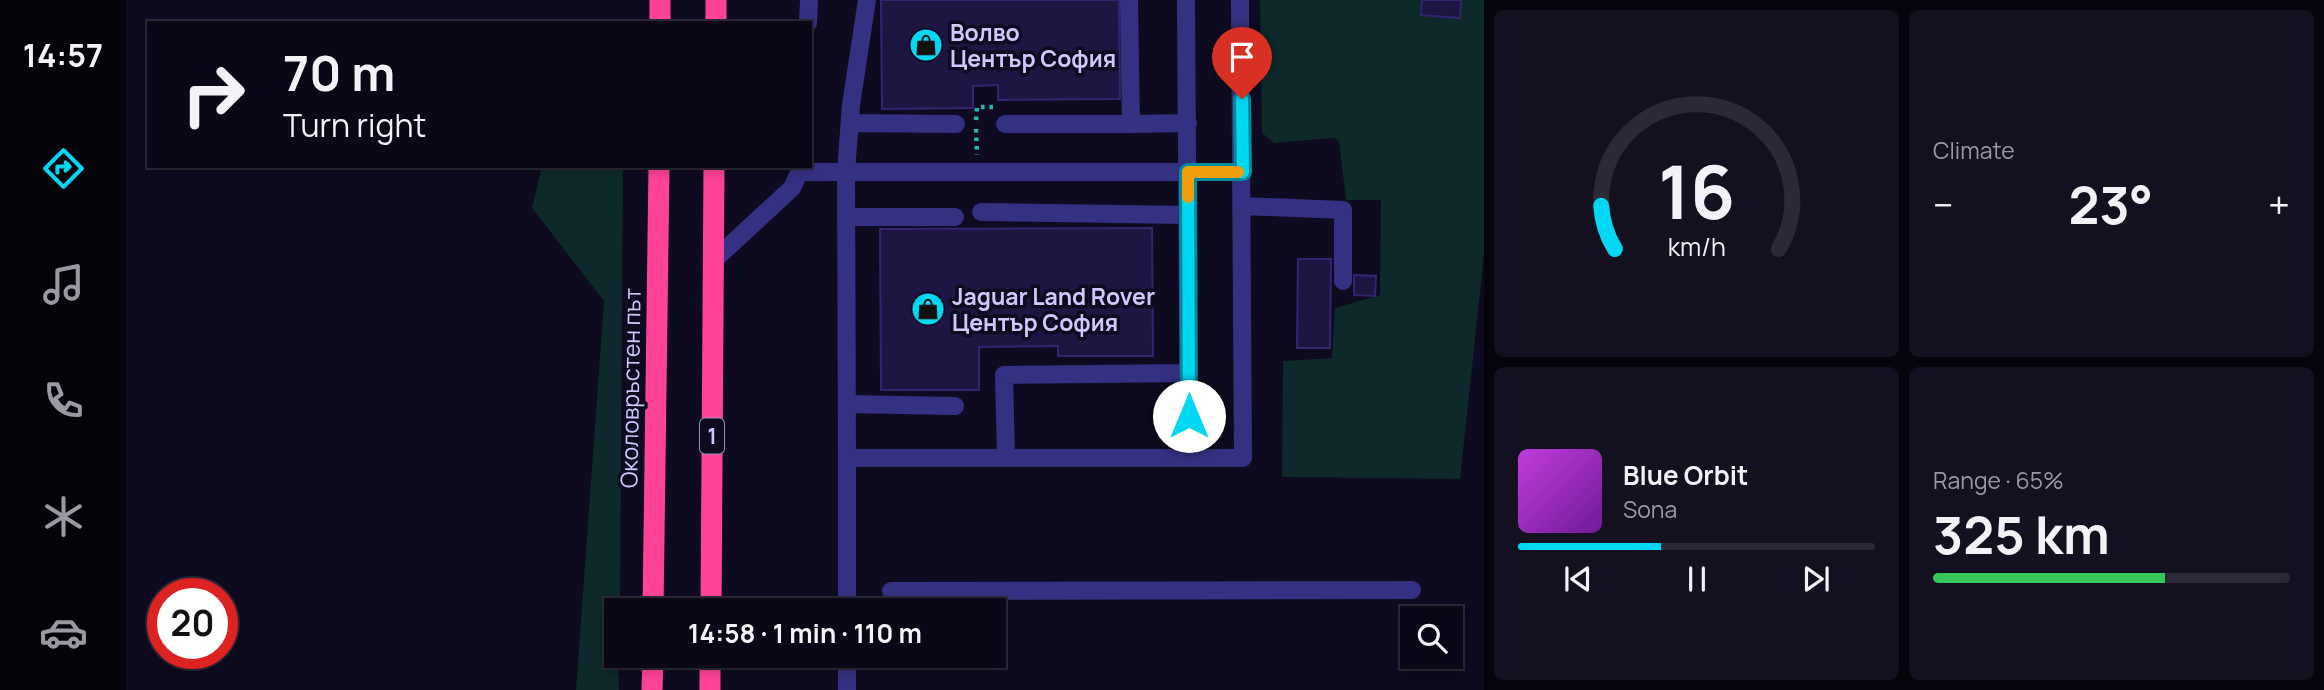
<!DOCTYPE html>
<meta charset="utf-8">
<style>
body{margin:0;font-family:Manrope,sans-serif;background:#131120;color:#f1f3f6;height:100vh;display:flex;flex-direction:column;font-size:26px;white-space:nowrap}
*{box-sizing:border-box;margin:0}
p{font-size:23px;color:#999aa1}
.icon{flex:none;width:38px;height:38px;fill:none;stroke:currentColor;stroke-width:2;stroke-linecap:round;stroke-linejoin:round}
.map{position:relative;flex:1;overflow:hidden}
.side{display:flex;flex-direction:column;gap:10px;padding:10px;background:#06040d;width:840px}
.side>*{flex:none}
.guide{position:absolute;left:21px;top:21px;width:665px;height:147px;border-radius:0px;box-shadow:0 4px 10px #0003,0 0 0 2px #2a2936;background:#0a0817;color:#f1f3f6;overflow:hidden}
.buttons{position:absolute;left:1274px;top:606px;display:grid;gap:14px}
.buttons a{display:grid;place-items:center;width:63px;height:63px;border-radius:0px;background:#0a0817;box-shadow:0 4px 10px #0003,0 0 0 2px #2a2936;font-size:35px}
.speed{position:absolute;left:21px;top:578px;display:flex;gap:14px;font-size:35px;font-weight:700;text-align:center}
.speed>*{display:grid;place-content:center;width:91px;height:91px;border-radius:50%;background:#0a0817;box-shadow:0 4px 10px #0003,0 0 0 2px #2a2936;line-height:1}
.speed .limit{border:10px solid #d22;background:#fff;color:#111}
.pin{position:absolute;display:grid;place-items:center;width:60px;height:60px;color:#fff;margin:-72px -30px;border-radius:50% 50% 50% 0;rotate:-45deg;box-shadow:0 0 7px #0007}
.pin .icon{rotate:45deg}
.me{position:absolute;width:77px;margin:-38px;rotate:0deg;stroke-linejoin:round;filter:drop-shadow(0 0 5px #0008)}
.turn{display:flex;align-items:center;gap:24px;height:147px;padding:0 21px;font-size:32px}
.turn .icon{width:91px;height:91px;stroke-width:2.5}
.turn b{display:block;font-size:49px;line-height:60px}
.big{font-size:52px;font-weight:700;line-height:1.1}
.side .widget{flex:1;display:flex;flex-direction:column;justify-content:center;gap:10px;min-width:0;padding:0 24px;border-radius:10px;background:#131120}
.side .dial{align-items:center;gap:0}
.dial svg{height:182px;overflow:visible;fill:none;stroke:#2a2936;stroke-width:7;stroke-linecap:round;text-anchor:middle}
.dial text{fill:#f1f3f6;stroke:none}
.song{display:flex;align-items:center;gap:21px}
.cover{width:84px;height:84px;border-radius:10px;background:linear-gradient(135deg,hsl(290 70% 55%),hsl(280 70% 35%))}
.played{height:7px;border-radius:4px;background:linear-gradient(90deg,#00d8f3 40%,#2a2936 40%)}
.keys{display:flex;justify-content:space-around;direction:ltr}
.heat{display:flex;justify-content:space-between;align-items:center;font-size:38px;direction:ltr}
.charge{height:10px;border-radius:5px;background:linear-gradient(90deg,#34c759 65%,#2a2936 0)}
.side .tiles{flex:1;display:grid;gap:10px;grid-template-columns:repeat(2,1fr)}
.trip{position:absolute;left:478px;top:598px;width:402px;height:70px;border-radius:0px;background:#0a0817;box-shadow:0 4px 10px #0003,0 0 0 2px #2a2936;font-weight:700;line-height:70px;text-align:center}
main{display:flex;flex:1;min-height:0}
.tabs{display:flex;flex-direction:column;width:126px;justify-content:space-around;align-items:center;background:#040309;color:#999aa1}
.tabs .icon{width:49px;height:49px}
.tabs .active{color:#00d8f3}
.tabs b{font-size:32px;color:#f1f3f6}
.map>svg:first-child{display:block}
.green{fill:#0d2929}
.building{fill:#1e1542;stroke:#342570;stroke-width:2}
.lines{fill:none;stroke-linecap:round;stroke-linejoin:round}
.path{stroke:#22b9b2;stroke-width:4.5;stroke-dasharray:3.5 5;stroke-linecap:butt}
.minor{stroke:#353182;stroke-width:18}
.highway{stroke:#ff439b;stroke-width:21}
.route-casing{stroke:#008c9e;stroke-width:18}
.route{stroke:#00d8f3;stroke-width:12}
.slow{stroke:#f59e0b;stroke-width:12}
.labels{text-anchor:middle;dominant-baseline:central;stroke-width:7;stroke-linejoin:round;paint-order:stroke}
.shield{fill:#0e0a1f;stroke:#958fbc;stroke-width:2}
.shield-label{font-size:21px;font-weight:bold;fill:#cfc8ff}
.poi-label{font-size:23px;font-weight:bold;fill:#cfc8ff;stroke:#0e0a1f;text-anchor:start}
.street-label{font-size:23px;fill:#cfc8ff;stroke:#0e0a1f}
</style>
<main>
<nav class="tabs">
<b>14:57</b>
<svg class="icon active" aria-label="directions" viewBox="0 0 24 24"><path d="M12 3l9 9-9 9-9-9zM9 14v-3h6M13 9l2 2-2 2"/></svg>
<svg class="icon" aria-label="music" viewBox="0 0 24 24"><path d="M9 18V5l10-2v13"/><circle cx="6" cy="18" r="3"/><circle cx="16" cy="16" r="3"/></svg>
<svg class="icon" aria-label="phone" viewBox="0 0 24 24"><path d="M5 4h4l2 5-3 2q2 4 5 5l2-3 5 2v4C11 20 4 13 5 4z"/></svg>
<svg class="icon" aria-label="climate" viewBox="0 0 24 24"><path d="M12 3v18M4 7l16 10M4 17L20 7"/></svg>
<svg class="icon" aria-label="car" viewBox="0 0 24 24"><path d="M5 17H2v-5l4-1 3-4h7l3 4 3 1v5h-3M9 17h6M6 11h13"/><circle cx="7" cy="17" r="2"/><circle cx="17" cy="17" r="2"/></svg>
</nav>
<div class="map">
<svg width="1358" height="690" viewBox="0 0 1358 690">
<rect width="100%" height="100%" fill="#0e0a1f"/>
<path class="green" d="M1134 0H1296L1334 17 1335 0H1358V255L1334 479 1156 477 1157 361 1206 358 1209 308 1254 295 1255 200H1220L1213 141 1208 138 1148 143 1136 133Z
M416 166H497L494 611H490L493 690H450L478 301 406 208Z"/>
<path class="building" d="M755 0H993L994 99 872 100V85L847 86V108L756 109Z
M1296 0H1335L1334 18 1295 15Z
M1026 228 1027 356H932V346L853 347V390H755L754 229Z
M1172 259H1205L1204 348H1171Z
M1228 275 1250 276 1249 296 1228 295Z"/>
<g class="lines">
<path class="path" d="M850 120 851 107H867
M850 129 851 155"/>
<path class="minor" d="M741 0 725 105 720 172 721 458H1117L1114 0
M1003 0 1005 124 1062 123
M1060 0 1063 458
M682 23 683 0
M724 123 830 124
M879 124H1005
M676 172H1117
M1117 206 1217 210V281
M855 212 1062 215
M720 217H829
M587 261 666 188 676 166
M721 404 829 406
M721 458V611
M880 458 878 375 1063 373
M765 591 1286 590
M721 656V690"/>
<path class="highway" d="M534 23V0
M590 23V0
M527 611 533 166
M585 611 588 166
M526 690 527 656
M584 690V656"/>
</g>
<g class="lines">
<defs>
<path id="route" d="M1063 416 1062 172H1117L1116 99"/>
</defs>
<use href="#route" class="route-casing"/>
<use href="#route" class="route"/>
<path class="slow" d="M1062 197V172H1112"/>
</g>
<defs>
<symbol id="shop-disc" viewBox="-11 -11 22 22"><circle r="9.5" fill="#00d8f3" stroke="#0e0a1f"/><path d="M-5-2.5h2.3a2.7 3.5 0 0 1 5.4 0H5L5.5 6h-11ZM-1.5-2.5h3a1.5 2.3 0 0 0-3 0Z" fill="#111"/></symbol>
</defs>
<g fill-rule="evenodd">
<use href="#shop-disc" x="781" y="26" width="38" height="38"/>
<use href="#shop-disc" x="783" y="290" width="38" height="38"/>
</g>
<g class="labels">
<rect class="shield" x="574" y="418.5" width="24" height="35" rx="5"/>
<g class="shield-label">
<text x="586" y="436">1</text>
</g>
<g class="poi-label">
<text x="824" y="32">Волво<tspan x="824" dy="26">Център София</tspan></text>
<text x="826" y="296">Jaguar Land Rover<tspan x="826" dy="26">Център София</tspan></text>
</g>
<g class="street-label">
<text transform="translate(504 388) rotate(-89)">Околовръстен път</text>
</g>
</g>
</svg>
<div class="buttons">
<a><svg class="icon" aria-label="search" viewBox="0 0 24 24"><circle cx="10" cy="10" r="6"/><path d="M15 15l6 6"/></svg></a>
</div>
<div class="speed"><div class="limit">20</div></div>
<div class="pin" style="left:1116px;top:99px;background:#d93025"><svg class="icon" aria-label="arrive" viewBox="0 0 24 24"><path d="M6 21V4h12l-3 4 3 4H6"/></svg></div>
<svg class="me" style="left:1063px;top:416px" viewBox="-20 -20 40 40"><circle r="19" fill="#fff"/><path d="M0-13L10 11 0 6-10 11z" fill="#00d8f3"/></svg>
<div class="trip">14:58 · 1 min · 110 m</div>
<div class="guide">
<div class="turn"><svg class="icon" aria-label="right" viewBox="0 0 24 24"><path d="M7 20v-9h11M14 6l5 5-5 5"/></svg><div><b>70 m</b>Turn right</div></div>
</div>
</div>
<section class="side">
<div class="tiles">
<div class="widget dial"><svg viewBox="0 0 100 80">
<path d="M14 69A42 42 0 1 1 86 69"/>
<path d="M14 69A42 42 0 0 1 8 50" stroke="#00d8f3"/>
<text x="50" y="56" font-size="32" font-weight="700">16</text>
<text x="50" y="72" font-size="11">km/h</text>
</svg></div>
<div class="widget"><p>Climate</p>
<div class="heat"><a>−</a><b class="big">23°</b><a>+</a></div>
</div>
<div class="widget">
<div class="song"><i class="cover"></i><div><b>Blue Orbit</b><p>Sona</p></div></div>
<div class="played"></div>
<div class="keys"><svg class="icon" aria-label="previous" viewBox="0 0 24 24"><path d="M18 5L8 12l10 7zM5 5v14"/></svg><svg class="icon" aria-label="pause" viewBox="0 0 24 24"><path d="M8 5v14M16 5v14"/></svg><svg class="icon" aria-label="next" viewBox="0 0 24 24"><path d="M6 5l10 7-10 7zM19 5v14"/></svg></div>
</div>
<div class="widget"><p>Range · 65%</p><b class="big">325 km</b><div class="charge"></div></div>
</div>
</section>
</main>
